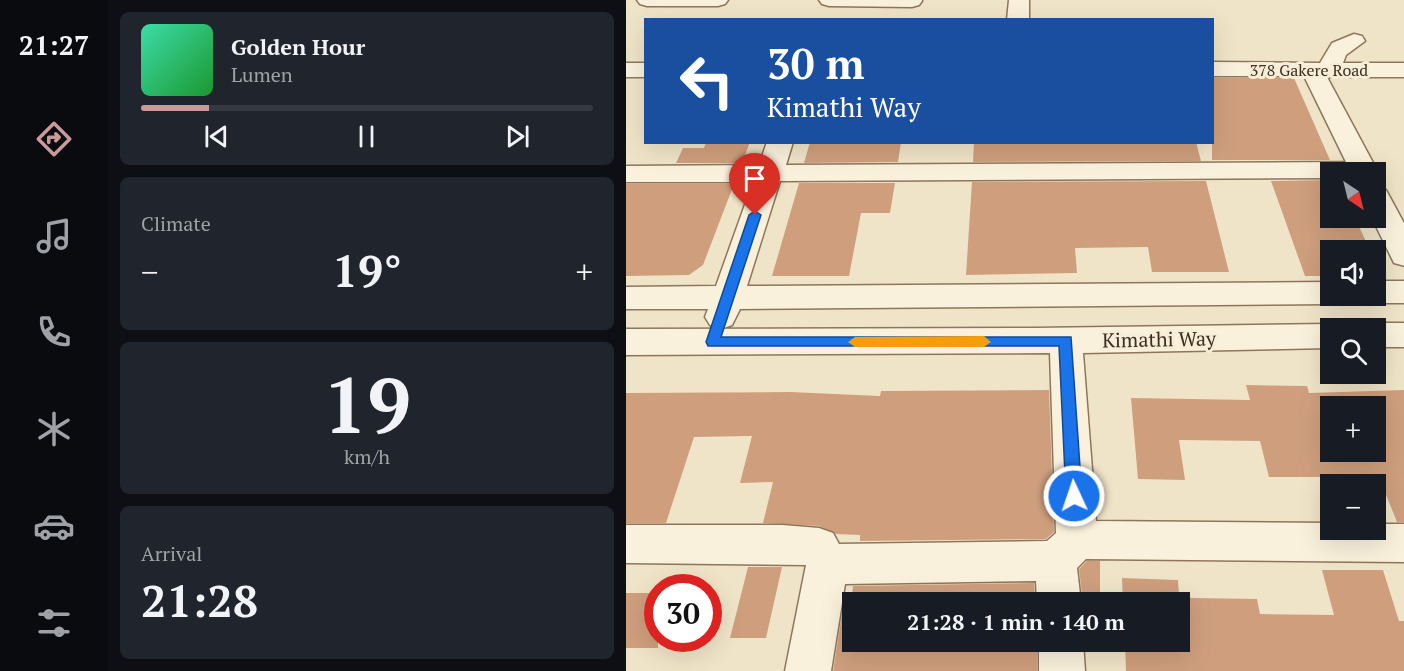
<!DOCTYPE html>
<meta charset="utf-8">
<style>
body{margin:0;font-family:"PT Serif",serif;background:#20242c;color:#f1f3f6;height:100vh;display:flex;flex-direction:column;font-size:22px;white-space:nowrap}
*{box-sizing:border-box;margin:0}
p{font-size:20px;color:#9ea1a6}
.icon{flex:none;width:33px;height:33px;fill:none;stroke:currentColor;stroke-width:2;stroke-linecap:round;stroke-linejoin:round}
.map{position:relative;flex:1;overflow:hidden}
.panel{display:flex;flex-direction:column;gap:12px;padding:12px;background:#0d0f14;width:518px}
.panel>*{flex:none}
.guide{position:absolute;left:18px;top:18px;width:570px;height:126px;border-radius:0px;box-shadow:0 6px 24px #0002;background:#1a4fa0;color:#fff;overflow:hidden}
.needle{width:39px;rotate:145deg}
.buttons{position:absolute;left:694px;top:162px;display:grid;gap:12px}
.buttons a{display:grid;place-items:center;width:66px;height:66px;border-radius:0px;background:#171b24;box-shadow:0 6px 24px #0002;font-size:30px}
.speed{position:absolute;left:18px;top:574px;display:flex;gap:12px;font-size:30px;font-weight:700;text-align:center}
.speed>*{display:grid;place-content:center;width:78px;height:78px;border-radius:50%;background:#171b24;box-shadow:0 6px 24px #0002;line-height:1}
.speed .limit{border:9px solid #d22;background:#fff;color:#111}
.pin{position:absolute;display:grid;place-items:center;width:51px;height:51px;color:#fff;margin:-62px -26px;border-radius:50% 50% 50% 0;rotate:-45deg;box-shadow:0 0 6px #0007}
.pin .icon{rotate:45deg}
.me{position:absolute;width:66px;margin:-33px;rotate:357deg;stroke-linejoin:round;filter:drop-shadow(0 0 4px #0008)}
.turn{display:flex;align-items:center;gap:21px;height:126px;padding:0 24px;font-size:27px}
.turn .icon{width:78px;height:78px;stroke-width:2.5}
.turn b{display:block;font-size:42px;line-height:51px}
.big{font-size:45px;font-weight:600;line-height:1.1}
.panel .card{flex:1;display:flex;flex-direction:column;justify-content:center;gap:9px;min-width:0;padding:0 21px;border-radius:9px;background:#20242c}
.panel .dial{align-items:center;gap:0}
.dial b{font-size:78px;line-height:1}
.song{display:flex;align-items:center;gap:18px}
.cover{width:72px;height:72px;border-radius:9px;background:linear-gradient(135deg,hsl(160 70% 55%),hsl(130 70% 35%))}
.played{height:6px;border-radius:3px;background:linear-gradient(90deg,#cc999b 15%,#363941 15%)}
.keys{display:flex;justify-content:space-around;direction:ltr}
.heat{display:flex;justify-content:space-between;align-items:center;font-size:33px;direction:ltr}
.trip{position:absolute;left:216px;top:592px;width:348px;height:60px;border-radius:0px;background:#171b24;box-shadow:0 6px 24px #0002;font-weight:600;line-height:60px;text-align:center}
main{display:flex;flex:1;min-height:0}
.menu{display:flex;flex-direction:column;width:108px;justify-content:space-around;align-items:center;background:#090b0e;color:#9ea1a6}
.menu .icon{width:42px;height:42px}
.menu .active{color:#cc999b}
.menu b{font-size:27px;color:#f1f3f6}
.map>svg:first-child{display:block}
.building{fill:#cf9f7d;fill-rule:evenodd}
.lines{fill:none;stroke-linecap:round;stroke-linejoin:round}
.minor-casing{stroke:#8d765c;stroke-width:3}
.minor{fill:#faf1dc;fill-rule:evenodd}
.route{fill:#1a73e8;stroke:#114b97;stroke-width:1.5}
.slow{fill:#f59e0b}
.labels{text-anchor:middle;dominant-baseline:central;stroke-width:6;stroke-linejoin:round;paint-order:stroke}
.far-street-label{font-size:16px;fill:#3d2e20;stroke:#f7eed8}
.street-label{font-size:20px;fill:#3d2e20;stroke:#f7eed8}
</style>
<main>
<nav class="menu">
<b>21:27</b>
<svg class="icon active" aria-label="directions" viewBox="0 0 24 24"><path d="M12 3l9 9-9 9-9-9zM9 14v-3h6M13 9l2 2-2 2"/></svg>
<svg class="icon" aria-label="music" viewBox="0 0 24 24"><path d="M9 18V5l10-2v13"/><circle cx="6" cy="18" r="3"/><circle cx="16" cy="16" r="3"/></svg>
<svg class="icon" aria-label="phone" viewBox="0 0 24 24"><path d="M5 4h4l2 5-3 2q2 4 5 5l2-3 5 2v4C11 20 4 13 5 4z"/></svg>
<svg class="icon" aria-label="climate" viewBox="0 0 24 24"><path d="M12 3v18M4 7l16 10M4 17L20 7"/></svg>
<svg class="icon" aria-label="car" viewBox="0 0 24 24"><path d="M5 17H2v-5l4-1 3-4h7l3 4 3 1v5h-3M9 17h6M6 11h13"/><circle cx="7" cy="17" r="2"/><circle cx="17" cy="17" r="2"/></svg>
<svg class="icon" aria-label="filters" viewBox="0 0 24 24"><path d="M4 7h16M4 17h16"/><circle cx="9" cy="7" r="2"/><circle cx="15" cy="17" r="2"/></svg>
</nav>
<section class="panel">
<div class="card">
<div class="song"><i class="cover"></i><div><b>Golden Hour</b><p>Lumen</p></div></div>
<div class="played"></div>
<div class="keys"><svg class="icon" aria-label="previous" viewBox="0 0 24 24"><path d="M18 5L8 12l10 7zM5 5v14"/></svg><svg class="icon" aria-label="pause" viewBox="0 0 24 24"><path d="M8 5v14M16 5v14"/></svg><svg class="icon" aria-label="next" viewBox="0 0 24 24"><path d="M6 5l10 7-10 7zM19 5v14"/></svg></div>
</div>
<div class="card"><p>Climate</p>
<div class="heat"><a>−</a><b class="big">19°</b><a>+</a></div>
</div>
<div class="card dial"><b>19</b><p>km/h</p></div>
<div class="card"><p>Arrival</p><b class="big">21:28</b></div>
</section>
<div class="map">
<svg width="779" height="671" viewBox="0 0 779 671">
<rect width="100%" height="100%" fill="#f0e4c8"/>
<path class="building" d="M586 78H668L704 160H586Z
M80 142H124L116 163H50L57 148H78Z
M184 142H275L272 162 178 163Z
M348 142H570L575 161 347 162Z
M705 180V218H729L744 250H705V276H679L645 181Z
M580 181 603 272H526L522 247 449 248 451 273 340 275 346 182Z
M173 183H269L264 213H235L223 276H146Z
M0 184H108L77 265 63 275 0 276Z
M620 385 681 386 683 393 779 390V522H771L753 477H643L634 441 553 440 559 480 512 479 505 398 624 400ZM705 406H750V452H705Z
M423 390 428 532 420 539 234 541V535L210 534 193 526 137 523 147 482 114 483 126 436 68 437 40 523H0V393L164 392 254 396 255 391Z
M461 561H474V603H457L453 569Z
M122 567H156L140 638H104Z
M696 570H757L773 621H779V671H500L499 642H554V603H497L496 578 552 580 553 596 567 598 631 599 634 614 708 615Z
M408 583 409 603H226V642H411V671H207L219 595H226L227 586Z
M0 593H32V648H0Z"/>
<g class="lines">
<defs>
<path id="minor" d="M11 0H102L99 4 92 6H21L14 4Z
M193 0H296V1L293 5 286 7 203 6 196 4Z
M383 0H403V20H381Z
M728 34 736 36 739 41 720 55 717 63H779V77H701L752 172 750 176V172H705V178L154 181 121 286 705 282V296H719L716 301 705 304 114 309 106 325 95 329 84 325 79 317 82 309H0V287L90 286 127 182H0V166L133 165 141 142H167L160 165 720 162 678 76H586V62L694 63 706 43Z
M0 63H20V77H0Z
M750 187 760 190 779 225V266L768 263 746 218H750Z
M750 281H779V303H750L739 300 736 296H750Z
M750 323H779V347H750V328H737Z
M705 324 717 328H705V348L457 353 470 521 705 523V530H750V524H779V562L460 559 451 568 455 603H411L410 581 219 584 205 671H159L180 565 0 563V525H156L193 528 207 533 213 544 421 541 430 533 424 353 0 355V329L410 328Z
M413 642H457L459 671H413Z"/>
</defs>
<use href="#minor" class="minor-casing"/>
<use href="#minor" class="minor"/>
</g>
<path class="route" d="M129 211 135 215 95 337H445L456 496 454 501 448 503 442 501 440 496 433 346H82L80 342 123 215Z"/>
<path class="slow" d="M358 336 365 342 358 347H229L222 342 229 337Z"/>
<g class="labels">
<g class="far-street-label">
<text x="683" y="70">378 Gakere Road</text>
</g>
<g class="street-label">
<text transform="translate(533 339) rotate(-1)">Kimathi Way</text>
</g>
</g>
</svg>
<div class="buttons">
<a><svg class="needle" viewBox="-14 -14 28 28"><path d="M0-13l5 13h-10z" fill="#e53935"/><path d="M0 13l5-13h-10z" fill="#9ea1a6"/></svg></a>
<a><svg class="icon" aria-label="sound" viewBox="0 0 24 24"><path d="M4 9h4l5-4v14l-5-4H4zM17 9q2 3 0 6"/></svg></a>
<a><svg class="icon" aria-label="search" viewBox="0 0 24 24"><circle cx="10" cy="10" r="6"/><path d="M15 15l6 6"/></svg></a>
<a>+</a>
<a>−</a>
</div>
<div class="speed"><div class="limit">30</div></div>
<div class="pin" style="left:129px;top:215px;background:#d93025"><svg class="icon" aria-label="arrive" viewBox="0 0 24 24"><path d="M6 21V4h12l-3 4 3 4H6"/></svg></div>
<svg class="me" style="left:448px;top:496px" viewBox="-20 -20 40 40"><circle r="17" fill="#1a73e8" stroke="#fff" stroke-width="3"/><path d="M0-11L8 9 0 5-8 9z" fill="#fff"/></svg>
<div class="trip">21:28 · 1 min · 140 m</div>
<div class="guide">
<div class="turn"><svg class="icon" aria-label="left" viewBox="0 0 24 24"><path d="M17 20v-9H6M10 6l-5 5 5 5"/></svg><div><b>30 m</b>Kimathi Way</div></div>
</div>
</div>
</main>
